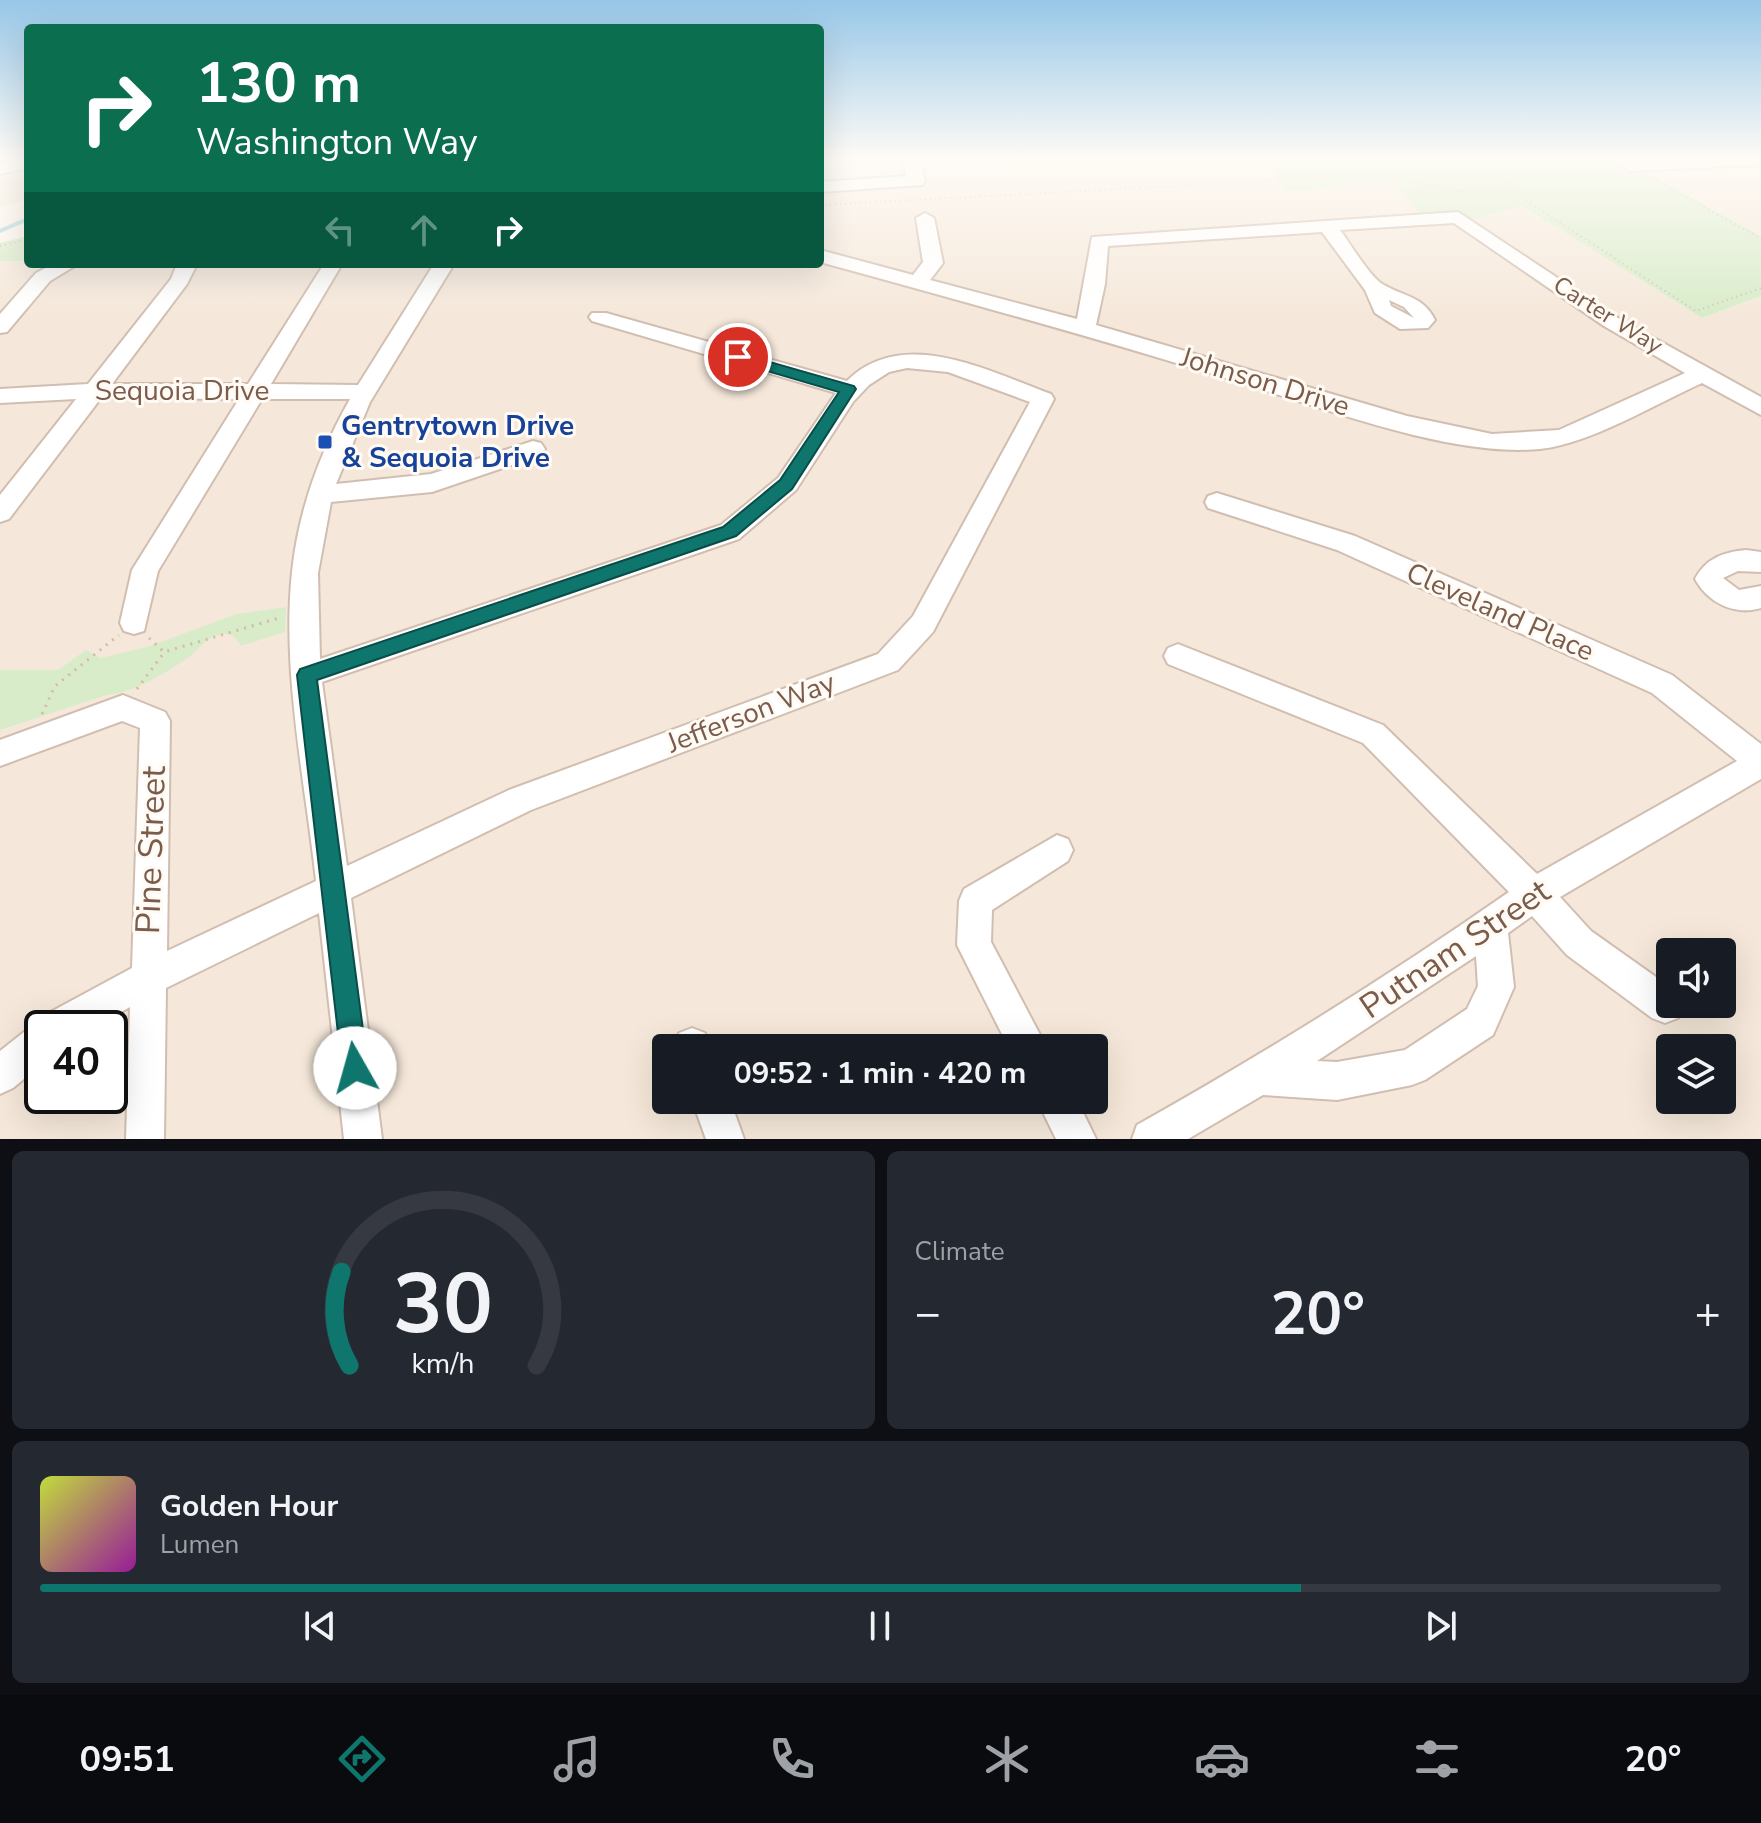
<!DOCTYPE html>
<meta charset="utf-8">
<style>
body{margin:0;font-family:"Nunito Sans",sans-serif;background:#242831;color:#f1f3f6;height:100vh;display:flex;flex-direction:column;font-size:30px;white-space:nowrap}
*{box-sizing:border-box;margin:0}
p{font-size:26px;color:#9ea1a6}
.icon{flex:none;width:44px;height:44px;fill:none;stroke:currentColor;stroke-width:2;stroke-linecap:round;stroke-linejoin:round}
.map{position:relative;height:1139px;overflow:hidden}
.details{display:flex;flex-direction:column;gap:12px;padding:12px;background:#0d0f14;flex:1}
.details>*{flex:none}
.hud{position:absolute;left:24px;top:24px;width:800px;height:244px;border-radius:8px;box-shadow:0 8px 32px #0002;background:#0b6e4f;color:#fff;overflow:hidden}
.controls{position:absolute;left:1656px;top:938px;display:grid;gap:16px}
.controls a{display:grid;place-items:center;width:80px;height:80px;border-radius:8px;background:#171b24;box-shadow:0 8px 32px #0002;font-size:40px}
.speed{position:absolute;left:24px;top:1010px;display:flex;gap:16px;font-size:40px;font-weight:700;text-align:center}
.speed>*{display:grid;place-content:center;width:104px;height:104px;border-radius:50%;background:#171b24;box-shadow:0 8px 32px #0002;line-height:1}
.speed .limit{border:4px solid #111;border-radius:12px;background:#fff;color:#111}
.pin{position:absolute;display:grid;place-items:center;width:68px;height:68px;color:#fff;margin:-34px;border:4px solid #fff;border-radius:50%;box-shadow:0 2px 8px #0007}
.me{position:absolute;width:88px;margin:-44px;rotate:353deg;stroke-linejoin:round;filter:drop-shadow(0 0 6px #0008)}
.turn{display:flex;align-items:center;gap:28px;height:168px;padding:0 40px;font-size:36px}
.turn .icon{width:104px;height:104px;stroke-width:2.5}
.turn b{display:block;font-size:56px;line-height:68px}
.lanes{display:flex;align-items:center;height:76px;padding:0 40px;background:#0003;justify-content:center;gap:40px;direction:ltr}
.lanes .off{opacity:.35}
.big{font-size:60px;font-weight:700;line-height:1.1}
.details .tile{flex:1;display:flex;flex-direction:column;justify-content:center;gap:12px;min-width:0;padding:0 28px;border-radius:12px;background:#242831}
.details .dial{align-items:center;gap:0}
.dial svg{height:208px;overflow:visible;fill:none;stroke:#363941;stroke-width:7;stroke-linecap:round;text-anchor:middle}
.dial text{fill:#f1f3f6;stroke:none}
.song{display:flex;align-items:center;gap:24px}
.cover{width:96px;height:96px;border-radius:12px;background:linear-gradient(135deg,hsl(70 70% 55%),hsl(300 70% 35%))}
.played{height:8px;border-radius:4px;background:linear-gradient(90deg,#0f766e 75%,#363941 75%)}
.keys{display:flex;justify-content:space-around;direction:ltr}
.heat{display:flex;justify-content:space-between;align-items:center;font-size:44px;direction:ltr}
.details .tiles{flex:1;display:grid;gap:12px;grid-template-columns:1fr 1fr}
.tile:last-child{grid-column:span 2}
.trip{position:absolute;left:652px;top:1034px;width:456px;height:80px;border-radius:8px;background:#171b24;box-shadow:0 8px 32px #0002;font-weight:700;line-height:80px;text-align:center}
.menu{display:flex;height:128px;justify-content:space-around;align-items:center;background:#090b0e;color:#9ea1a6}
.menu .icon{width:56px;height:56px}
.menu .selected{color:#0f766e}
.menu b{font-size:36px;color:#f1f3f6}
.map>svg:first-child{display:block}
.residential{fill:#f5e8da;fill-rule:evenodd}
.green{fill:#d8ecc9}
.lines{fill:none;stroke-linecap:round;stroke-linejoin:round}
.stream{stroke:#a5d3da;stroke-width:4}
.minor-casing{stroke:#d1beb0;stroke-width:4}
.path-far1{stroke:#d9b8a5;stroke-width:2;stroke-dasharray:1 4;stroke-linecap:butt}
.path{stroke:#d9b8a5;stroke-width:3;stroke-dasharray:2 6;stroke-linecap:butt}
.minor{fill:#fff;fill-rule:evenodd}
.route{fill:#0f766e;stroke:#0a4d48;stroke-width:2}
.transit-dot{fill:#1a4fb4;stroke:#fffaf3;stroke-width:3}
.labels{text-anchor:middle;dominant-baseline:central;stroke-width:6;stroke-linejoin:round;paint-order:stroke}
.far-street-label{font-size:24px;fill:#7a5c4d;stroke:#fffaf3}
.street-label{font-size:28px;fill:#7a5c4d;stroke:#fffaf3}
.transit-label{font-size:28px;font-weight:bold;fill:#164399;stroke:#fffaf3;text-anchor:start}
.near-street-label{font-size:34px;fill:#7a5c4d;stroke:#fffaf3}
</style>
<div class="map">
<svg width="1761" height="1139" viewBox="0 0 1761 1139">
<rect width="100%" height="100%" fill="#fdf6ec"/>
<path class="residential" d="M0 157H28V199L0 207Z
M820 157H1265L1285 190 1394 182 1466 222 1522 206 1702 318 1761 296V1139H0V254L28 253V264H820ZM1670 952H1722V1004H1670ZM42 1028H110V1096H42ZM666 1048H1094V1100H666ZM1670 1048H1722V1100H1670Z
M1618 157H1761V236Z"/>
<path class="green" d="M1265 157H1618L1761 236V296L1702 318 1522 206 1466 222 1426 220 1394 182 1285 191Z
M28 236V261H0V243Z
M286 607 285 632 241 646C237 640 235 635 227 634 208 633 199 651 186 659 164 674 133 693 107 695L0 730V670H58L86 650 100 658 147 647 237 614Z"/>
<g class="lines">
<path class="stream" d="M0 231 28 219"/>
<defs>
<path id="minor" d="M903 157H920L925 181 922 185 820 192V182L906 176Z
M1711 157H1761V165L1630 171 1621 166 1630 161Z
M28 158V168L0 174V164Z
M1458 212 1618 318 1761 397V415L1702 383C1655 404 1590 444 1540 449 1447 458 1307 402 1216 375 1085 335 952 298 820 262V250L913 275 923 262 916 218 925 213 934 218 943 263 930 280 1077 319 1092 237ZM1454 223 1604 326 1685 373 1559 430 1492 434 1407 416 1096 325 1105 284 1108 246 1322 232 1365 290 1375 313 1400 329 1428 328 1435 320C1423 296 1405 297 1384 285 1371 279 1350 243 1340 230ZM1389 300 1404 307 1414 318 1391 306Z
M53 264H78L50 281 7 332 0 333V314L36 273Z
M177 264H197L187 284 112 384H248L324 264H342L271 384 358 385 434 264H454L370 402 336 484 431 474 533 441 541 443 545 449 541 455 432 492 331 502 318 573 320 659 721 525 778 478 836 393 592 321 589 317 592 313H606L847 381C903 325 990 372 1051 394L1054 399 933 632 898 670 531 810 351 898 382 1139H344L319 913 166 988 164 1139H126L130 1007 93 1028H42V1064L13 1088 0 1094V1051L29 1028 42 1023 45 1015 132 968 140 728 122 721 0 766V740L123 695 165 712 170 721 167 951 316 881C304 770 274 640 299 529 309 483 327 440 350 399H262L158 571 144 631 134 634 124 631 120 623 132 570 239 399 101 398 9 519 0 522V495L76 399 0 403V389L88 384 171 279ZM907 368 948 372 1030 402 913 616 878 654 509 790 347 866 322 682 739 539 796 490 853 402 869 385 889 372Z
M1217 493 1355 536 1672 675 1761 744V779L1560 897 1591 931 1670 987V1004L1683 1005 1678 1018 1665 1023 1652 1018 1567 955 1532 916 1508 933 1514 987 1493 1035 1425 1080 1412 1085 1337 1100 1263 1095 1188 1139H1132L1137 1125C1265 1053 1389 976 1509 892L1363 743 1168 664 1164 656 1168 648 1178 644 1188 648 1383 725 1537 874 1737 761 1652 693 1337 550 1208 508 1205 502 1208 496ZM1476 956 1478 986 1467 1009 1405 1050 1337 1062 1317 1061Z
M1746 550 1761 552V572L1738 571 1723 578 1739 590 1761 586V608C1735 616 1708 603 1695 579 1706 558 1724 552 1746 550Z
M1057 835 1068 839 1073 850 1068 861 992 910 991 942 1047 1048H1009L957 945 959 901 964 889Z
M692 1028 705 1033 710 1048H674L679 1033Z
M692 1100H730L744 1139H706Z
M1037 1100H1077L1096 1139H1056Z"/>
</defs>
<use href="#minor" class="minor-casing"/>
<path class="path-far1" d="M1472 157 1493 170 1531 204 1696 311 1761 288
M1656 180 1761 239
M820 205 1378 175 1458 191 1513 190
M0 246 28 239"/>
<path class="path" d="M149 638 164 652 279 618
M137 689 163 654
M42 714 55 686 119 635"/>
<use href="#minor" class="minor"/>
</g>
<linearGradient id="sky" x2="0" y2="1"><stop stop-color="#97c7e8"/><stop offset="0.5" stop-color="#fefbf6"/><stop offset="1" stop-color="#fefbf6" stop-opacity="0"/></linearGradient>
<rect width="1761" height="317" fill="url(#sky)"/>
<path class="route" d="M738 353 854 386 856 389 792 489 736 536 317 680 368 1068 364 1077 355 1081 346 1077 342 1068 297 675 300 669 723 527 780 480 839 392 733 361V354Z"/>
<rect class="transit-dot" x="317" y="434" width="16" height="16" rx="4"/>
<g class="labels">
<g class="far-street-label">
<text transform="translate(1608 315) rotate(32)">Carter Way</text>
</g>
<g class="street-label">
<text transform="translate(1265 382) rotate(17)">Johnson Drive</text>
<text x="182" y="391">Sequoia Drive</text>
<text transform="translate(1500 612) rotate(24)">Cleveland Place</text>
<text transform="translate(751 713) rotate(-21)">Jefferson Way</text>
</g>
<g class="transit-label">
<text x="341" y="426">Gentrytown Drive<tspan x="341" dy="32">&amp; Sequoia Drive</tspan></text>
</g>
<g class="near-street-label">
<text transform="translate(151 850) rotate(-88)">Pine Street</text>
<text transform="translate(1455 949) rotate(-34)">Putnam Street</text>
</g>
</g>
</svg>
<div class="controls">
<a><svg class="icon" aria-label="sound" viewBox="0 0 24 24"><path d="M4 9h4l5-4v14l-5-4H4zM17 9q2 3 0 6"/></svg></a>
<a><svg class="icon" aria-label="layers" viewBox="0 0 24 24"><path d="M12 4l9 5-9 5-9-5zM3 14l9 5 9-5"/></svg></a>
</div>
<div class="speed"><div class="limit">40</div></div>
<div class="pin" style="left:738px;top:357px;background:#d93025"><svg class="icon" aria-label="arrive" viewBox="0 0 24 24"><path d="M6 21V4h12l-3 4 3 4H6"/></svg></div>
<svg class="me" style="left:355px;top:1068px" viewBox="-20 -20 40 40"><circle r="19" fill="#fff"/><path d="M0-13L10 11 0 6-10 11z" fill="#0f766e"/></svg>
<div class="trip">09:52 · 1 min · 420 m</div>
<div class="hud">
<div class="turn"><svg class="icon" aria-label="right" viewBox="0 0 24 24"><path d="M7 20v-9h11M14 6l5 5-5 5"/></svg><div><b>130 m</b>Washington Way</div></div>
<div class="lanes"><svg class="icon off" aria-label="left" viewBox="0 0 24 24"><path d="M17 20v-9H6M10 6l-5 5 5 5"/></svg><svg class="icon off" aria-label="ahead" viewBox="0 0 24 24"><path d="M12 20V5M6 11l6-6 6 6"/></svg><svg class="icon" aria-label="right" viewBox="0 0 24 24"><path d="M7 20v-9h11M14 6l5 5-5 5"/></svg></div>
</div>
</div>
<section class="details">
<div class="tiles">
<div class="tile dial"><svg viewBox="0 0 100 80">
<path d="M14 69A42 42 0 1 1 86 69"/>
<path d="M14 69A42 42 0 0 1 11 33" stroke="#0f766e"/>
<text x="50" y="56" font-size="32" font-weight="700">30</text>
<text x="50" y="72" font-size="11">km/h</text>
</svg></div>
<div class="tile"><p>Climate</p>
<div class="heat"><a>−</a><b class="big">20°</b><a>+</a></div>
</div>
<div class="tile">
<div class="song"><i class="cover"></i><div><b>Golden Hour</b><p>Lumen</p></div></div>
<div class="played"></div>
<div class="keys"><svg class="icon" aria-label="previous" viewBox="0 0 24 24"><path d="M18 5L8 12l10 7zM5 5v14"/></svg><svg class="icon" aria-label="pause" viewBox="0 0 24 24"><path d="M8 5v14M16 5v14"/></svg><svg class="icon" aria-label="next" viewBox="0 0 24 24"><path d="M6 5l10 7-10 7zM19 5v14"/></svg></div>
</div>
</div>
</section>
<nav class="menu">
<b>09:51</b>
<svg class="icon selected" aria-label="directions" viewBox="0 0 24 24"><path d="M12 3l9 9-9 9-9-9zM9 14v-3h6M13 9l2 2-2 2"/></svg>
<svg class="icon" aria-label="music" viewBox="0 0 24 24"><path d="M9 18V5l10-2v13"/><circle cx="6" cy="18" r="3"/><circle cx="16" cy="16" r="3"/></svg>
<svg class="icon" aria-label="phone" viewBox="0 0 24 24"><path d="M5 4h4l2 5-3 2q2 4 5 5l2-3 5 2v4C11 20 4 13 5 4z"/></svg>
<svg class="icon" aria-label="climate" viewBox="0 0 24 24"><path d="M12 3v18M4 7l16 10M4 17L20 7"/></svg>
<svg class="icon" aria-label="car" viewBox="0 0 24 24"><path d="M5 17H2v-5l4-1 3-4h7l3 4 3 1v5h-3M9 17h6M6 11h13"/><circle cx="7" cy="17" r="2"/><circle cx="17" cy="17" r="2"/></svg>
<svg class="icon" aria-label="filters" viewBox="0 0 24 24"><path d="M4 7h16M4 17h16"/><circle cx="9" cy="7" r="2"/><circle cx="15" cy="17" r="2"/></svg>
<b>20°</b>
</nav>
